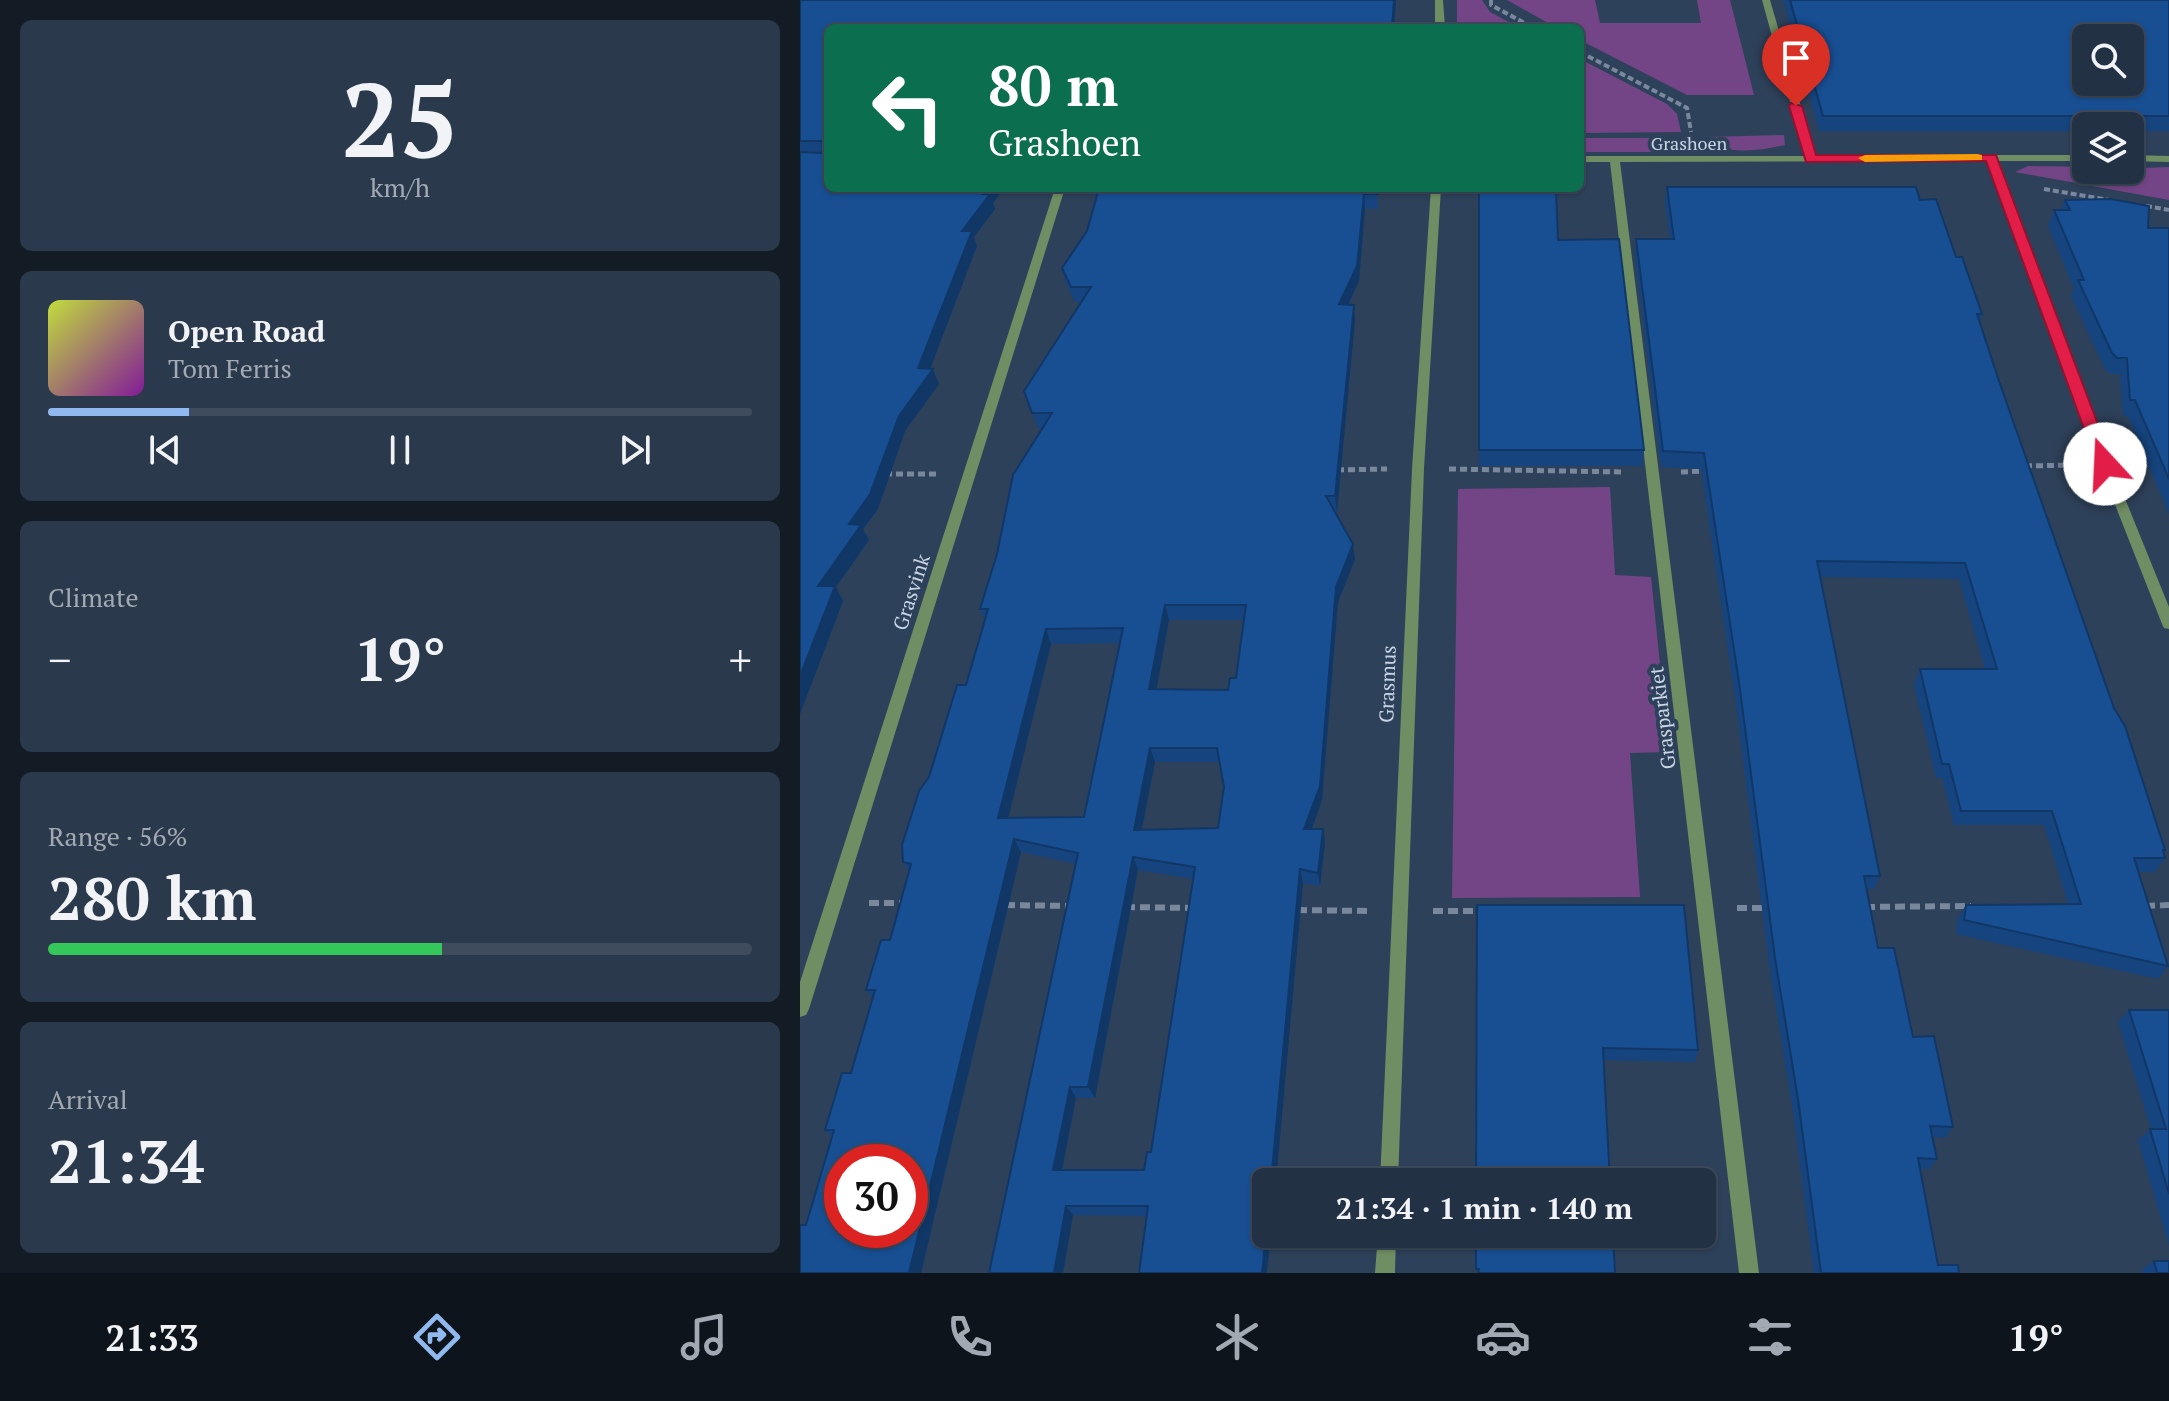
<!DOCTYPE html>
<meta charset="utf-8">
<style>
body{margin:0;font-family:"PT Serif",serif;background:#2a394b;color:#f1f3f6;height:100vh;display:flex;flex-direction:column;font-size:30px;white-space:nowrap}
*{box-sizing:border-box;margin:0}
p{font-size:26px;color:#a2a9b2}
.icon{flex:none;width:44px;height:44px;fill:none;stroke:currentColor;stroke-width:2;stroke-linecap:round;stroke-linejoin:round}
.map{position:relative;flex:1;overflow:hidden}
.panel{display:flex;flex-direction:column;gap:20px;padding:20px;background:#131b25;width:800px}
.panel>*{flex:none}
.banner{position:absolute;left:24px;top:24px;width:760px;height:168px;border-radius:12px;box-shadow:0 2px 6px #0004,0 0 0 2px #3f4c5d;background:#0b6e4f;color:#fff;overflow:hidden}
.controls{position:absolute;left:1272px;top:24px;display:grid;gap:16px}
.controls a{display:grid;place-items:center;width:72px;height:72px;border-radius:12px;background:#223144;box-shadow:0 2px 6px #0004,0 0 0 2px #3f4c5d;font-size:40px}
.speed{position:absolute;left:24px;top:1144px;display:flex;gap:16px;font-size:40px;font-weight:700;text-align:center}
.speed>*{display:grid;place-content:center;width:104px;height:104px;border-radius:50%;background:#223144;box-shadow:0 2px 6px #0004,0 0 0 2px #3f4c5d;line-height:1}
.speed .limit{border:12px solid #d22;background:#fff;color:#111}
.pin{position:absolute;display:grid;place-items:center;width:68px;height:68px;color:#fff;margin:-82px -34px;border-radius:50% 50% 50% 0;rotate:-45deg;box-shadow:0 0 8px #0007}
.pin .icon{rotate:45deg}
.me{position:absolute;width:88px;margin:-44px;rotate:340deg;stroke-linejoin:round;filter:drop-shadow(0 0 6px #0008)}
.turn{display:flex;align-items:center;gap:28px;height:168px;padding:0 32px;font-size:36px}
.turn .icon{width:104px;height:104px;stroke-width:2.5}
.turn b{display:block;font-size:56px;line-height:68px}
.big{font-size:60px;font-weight:700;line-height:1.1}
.panel .widget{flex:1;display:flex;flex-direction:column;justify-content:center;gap:12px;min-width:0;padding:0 28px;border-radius:12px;background:#2a394b}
.panel .dial{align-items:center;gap:0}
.dial b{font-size:104px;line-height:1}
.song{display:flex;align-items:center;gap:24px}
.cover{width:96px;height:96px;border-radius:12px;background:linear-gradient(135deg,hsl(70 70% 55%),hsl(290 70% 35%))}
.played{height:8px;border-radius:4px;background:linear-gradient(90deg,#90b9f0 20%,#3f4c5d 20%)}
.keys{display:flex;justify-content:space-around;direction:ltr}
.heat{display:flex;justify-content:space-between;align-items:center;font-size:44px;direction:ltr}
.charge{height:12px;border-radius:6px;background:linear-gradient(90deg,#34c759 56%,#3f4c5d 0)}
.trip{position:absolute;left:452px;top:1168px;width:464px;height:80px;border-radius:12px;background:#223144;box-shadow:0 2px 6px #0004,0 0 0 2px #3f4c5d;font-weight:700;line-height:80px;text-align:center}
.tab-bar{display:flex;height:128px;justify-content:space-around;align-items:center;background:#0e141b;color:#a2a9b2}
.tab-bar .icon{width:56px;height:56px}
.tab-bar .on{color:#90b9f0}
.tab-bar b{font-size:36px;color:#f1f3f6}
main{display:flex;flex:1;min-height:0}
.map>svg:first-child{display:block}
.green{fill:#744586}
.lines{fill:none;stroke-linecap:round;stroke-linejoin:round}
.path-far2{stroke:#79889d;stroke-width:4;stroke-dasharray:6 3;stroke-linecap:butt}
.path-far1{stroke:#79889d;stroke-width:5;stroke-dasharray:7 4;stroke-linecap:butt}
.path{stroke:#79889d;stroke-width:6;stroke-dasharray:10 5;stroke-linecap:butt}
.minor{fill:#708e63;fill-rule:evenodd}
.wall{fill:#15447e;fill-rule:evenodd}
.shaded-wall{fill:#113767}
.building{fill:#184f93;stroke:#113767;stroke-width:2;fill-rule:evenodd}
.route{fill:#e11d48;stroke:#92132f;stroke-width:2}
.slow{fill:#f59e0b}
.labels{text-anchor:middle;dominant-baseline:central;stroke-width:8;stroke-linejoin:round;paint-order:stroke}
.far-street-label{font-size:18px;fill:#c9d5e4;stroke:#2e415a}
.street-label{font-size:20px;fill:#c9d5e4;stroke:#2e415a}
</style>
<main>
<section class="panel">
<div class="widget dial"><b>25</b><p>km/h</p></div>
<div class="widget">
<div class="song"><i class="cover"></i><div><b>Open Road</b><p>Tom Ferris</p></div></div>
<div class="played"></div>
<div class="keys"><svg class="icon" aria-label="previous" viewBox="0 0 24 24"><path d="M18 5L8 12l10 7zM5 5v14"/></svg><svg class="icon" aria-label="pause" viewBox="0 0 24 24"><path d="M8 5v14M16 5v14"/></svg><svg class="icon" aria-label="next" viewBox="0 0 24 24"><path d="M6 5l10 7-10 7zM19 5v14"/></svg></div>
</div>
<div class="widget"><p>Climate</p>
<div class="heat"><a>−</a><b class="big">19°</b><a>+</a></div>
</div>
<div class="widget"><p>Range · 56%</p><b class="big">280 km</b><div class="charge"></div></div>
<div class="widget"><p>Arrival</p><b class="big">21:34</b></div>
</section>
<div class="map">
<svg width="1369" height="1273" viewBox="0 0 1369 1273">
<rect width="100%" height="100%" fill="#2e415a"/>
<path class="green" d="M657 0H682L690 12 720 28H657Z
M707 0H795L800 23H901L897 0H930L954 95H887L780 40V28H757Z
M780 59 867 104 877 114 881 132 780 133Z
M984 135 985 145C959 151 936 154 910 144V137Z
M883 138 885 152H780V138Z
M1228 166 1286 167V170L1369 167V200L1215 172Z
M810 487 815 575 851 577 869 752 830 753 840 897 652 898 658 489Z"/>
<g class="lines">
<path class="path-far2" d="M691 0V5L734 28
M780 52 887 108 891 132
M1244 189 1309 200
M1346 206 1369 210"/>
<path class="path-far1" d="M1225 466 1275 465
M649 469 823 472
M537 470 587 469
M881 472 907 471
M85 474H139"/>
<path class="path" d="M69 903H107
M205 905 271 906
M1345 906 1369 905
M325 907 395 908
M1065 907 1171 906
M937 908H967
M497 910 567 911
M633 911H683"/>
<path class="minor" d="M635 0H643L645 28H635Z
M962 0H970L1015 155H1286V161H1199L1311 464 1369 607V629L1364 628 1362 624 1299 464 1188 161 820 162 959 1273H939L810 162H780V156H1005Z
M1330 155 1369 156V162L1330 161Z
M255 188H265L9 1009 6 1015 0 1017V982Z
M631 188H641L624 469 598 1182H580L612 469Z
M578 1234H596L595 1273H575Z"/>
</g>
<path class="wall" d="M0 0H596L594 28H28L193 203 195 209 174 237 177 246 130 369 139 384 105 431 78 509 63 529 69 540 36 587 43 601 0 714Z
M983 0H1369V131H1330V126H1286V131H1019Z
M867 187 1120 200 1156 257 1182 314 1180 322 1199 381 1365 850 1364 853 1365 858 1355 872H1338L1368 966 1358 979 1156 934 1158 918 1166 905 1268 904 1244 825H1154L1142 778H1136L1114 684 1120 669H1185L1159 579 1020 577 1080 876 1074 889H1067L1078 948 1113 1037 1153 1127 1145 1138 1132 1137 1137 1159 1129 1169H1120L1138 1265 1159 1273H1014L993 1111 970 971 935 697 901 469 861 467 835 255 836 239H870L865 203Z
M299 188 577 194 578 209H565L559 281 548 305 555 320 537 512H535L555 559 538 602 522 800 512 829H523L525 842 520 886 503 883 476 1182H466L347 1216 273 1215 263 1273H189L276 864 221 852 121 1273H0L6 1225 32 1137 25 1130 51 1073 73 998 66 990 90 940 109 872 103 862 129 777 166 685 185 621 180 609 242 428H238L224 391 281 302H275L266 283 262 268 287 231ZM369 620H444L436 678 428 690 356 689ZM320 643 284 817 208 818 251 644ZM355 762H419L424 787 418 828 342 830ZM338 870 393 879 351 1152 344 1170H262L276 1098H295Z
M679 188 758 240 844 450 842 466H679Z
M1265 200 1348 228H1369V514L1328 416H1323L1320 374H1310L1305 369 1271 296 1274 289 1248 226 1254 210H1261Z
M677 905 898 1050 895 1062 803 1060Z
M1329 1010H1369V1246L1338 1140 1351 1129 1318 1022Z
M1354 1261 1369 1273H1342V1270Z"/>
<path class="shaded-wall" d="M594 0H596L594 28H592Z
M188 188H204L193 203 195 209 174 237 177 246 127 377 133 369 139 384 105 431 78 509 63 529 69 540 36 587 43 601 0 714V676L18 586 49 524 99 416 118 368 162 231Z
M564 194 565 209 559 281 541 320 539 304Z
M554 305 555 320 537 512 535 496Z
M553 544 555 559 538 602 522 800 507 842 504 829 536 587Z
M365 605 369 620 354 704 349 689Z
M246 629 251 644 205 831 198 818Z
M350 748 355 762 339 843 334 830Z
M523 829 525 842 520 886 518 873Z
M214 839 221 852 121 1273H109Z
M333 857 338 870 295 1098 288 1087Z
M500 869 503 883 476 1182H471Z
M270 1087 276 1098 260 1180 253 1170Z
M266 1206 273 1215 263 1273H254Z
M466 1234H471L467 1273H462Z"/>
<path class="building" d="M0 0H594L592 28H28V188H188L183 194H190L162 231H172L118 368 133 369 99 416 70 494 49 524 61 525 18 586H35L0 676V152L22 153 25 144 22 141H0Z
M990 0H1369V116H1023ZM1286 38H1330V82H1286Z
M867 187H1116L1120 200 1136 199 1156 257H1162L1182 314H1177L1199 381 1314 708 1325 726 1365 850H1363L1365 858H1334L1368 966 1164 920 1166 905 1281 904 1252 811H1161L1149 764H1142L1120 669H1197L1165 563 1017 561 1080 876H1064L1078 948H1094L1113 1037 1134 1036 1153 1127 1130 1126 1137 1159 1118 1158 1138 1265H1158L1159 1273H1021L998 1099 975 958 939 682 904 453 863 451 836 239H874Z
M299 188H575L577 194H564L557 266 539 304 554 305 535 496H526L553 544 536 587 520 786 504 829H523L518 873 500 869 471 1182H466V1234L462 1273H339L348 1206H266L254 1273H189L278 853 214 839 109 1273H0V1225H6L34 1130H25L42 1073H51L75 990H66L81 940H90L111 864 103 862 102 845 119 791 129 777 157 685H166L188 609H180L197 554 213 475 252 413H232L224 391 291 287H271L262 268 287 231ZM365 605H446L436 678H430L428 690 349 689ZM323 628 284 817 198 818 246 629ZM350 748H417L424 787 418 828 334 830ZM333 857 395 867 351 1152H347L344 1170H253L270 1087H288ZM42 1162H110V1230H42Z
M679 188H756L758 240 819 239 844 450H679Z
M1311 199 1349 206 1348 228H1369V479L1335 400H1330L1327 358H1317L1312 353 1278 280H1284L1254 210H1270L1265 200Z
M677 905H884L898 1050 803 1048 810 1182H676Z
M1329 1010H1369V1194L1350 1129H1366Z
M676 1234H813L815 1273H678L679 1269H676Z
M1354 1261H1369V1273H1357Z"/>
<path class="route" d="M991 103 1002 106 1016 155H1196L1313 464 1311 468H1299L1297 464 1186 161 1006 162 989 106Z"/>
<path class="slow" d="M1177 154 1182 155V160L1065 162 1058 158 1065 155Z"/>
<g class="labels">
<g class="far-street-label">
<text x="889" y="143">Grashoen</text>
</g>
<g class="street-label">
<text transform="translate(111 592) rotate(-72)">Grasvink</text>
<text transform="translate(587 684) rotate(-88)">Grasmus</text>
<text transform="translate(862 718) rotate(-97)">Grasparkiet</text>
</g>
</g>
</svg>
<div class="controls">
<a><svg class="icon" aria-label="search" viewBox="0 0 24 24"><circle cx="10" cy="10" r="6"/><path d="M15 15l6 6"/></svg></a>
<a><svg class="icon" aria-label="layers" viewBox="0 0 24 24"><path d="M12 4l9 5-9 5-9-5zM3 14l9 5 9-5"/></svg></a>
</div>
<div class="speed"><div class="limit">30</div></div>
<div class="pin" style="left:996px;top:106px;background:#d93025"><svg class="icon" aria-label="arrive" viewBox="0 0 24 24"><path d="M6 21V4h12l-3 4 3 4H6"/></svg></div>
<svg class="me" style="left:1305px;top:464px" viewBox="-20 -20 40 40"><circle r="19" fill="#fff"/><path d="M0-13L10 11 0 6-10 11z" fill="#e11d48"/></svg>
<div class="trip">21:34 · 1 min · 140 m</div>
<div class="banner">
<div class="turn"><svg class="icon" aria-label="left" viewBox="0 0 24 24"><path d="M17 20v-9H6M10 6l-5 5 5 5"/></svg><div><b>80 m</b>Grashoen</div></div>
</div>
</div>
</main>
<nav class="tab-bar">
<b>21:33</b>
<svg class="icon on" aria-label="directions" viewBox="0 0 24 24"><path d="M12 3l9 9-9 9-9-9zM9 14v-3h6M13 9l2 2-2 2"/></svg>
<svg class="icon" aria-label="music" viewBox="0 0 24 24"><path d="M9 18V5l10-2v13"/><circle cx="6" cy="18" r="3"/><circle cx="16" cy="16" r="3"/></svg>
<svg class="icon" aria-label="phone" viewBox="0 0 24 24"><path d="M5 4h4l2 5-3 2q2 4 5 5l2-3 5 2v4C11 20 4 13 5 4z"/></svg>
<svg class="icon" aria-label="climate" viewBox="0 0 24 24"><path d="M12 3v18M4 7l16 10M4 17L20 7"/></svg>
<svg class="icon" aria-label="car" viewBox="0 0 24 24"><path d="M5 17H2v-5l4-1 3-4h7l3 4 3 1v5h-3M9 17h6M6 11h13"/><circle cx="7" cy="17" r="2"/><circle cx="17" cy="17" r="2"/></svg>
<svg class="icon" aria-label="filters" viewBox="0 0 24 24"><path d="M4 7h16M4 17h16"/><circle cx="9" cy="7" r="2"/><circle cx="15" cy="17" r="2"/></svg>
<b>19°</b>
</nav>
